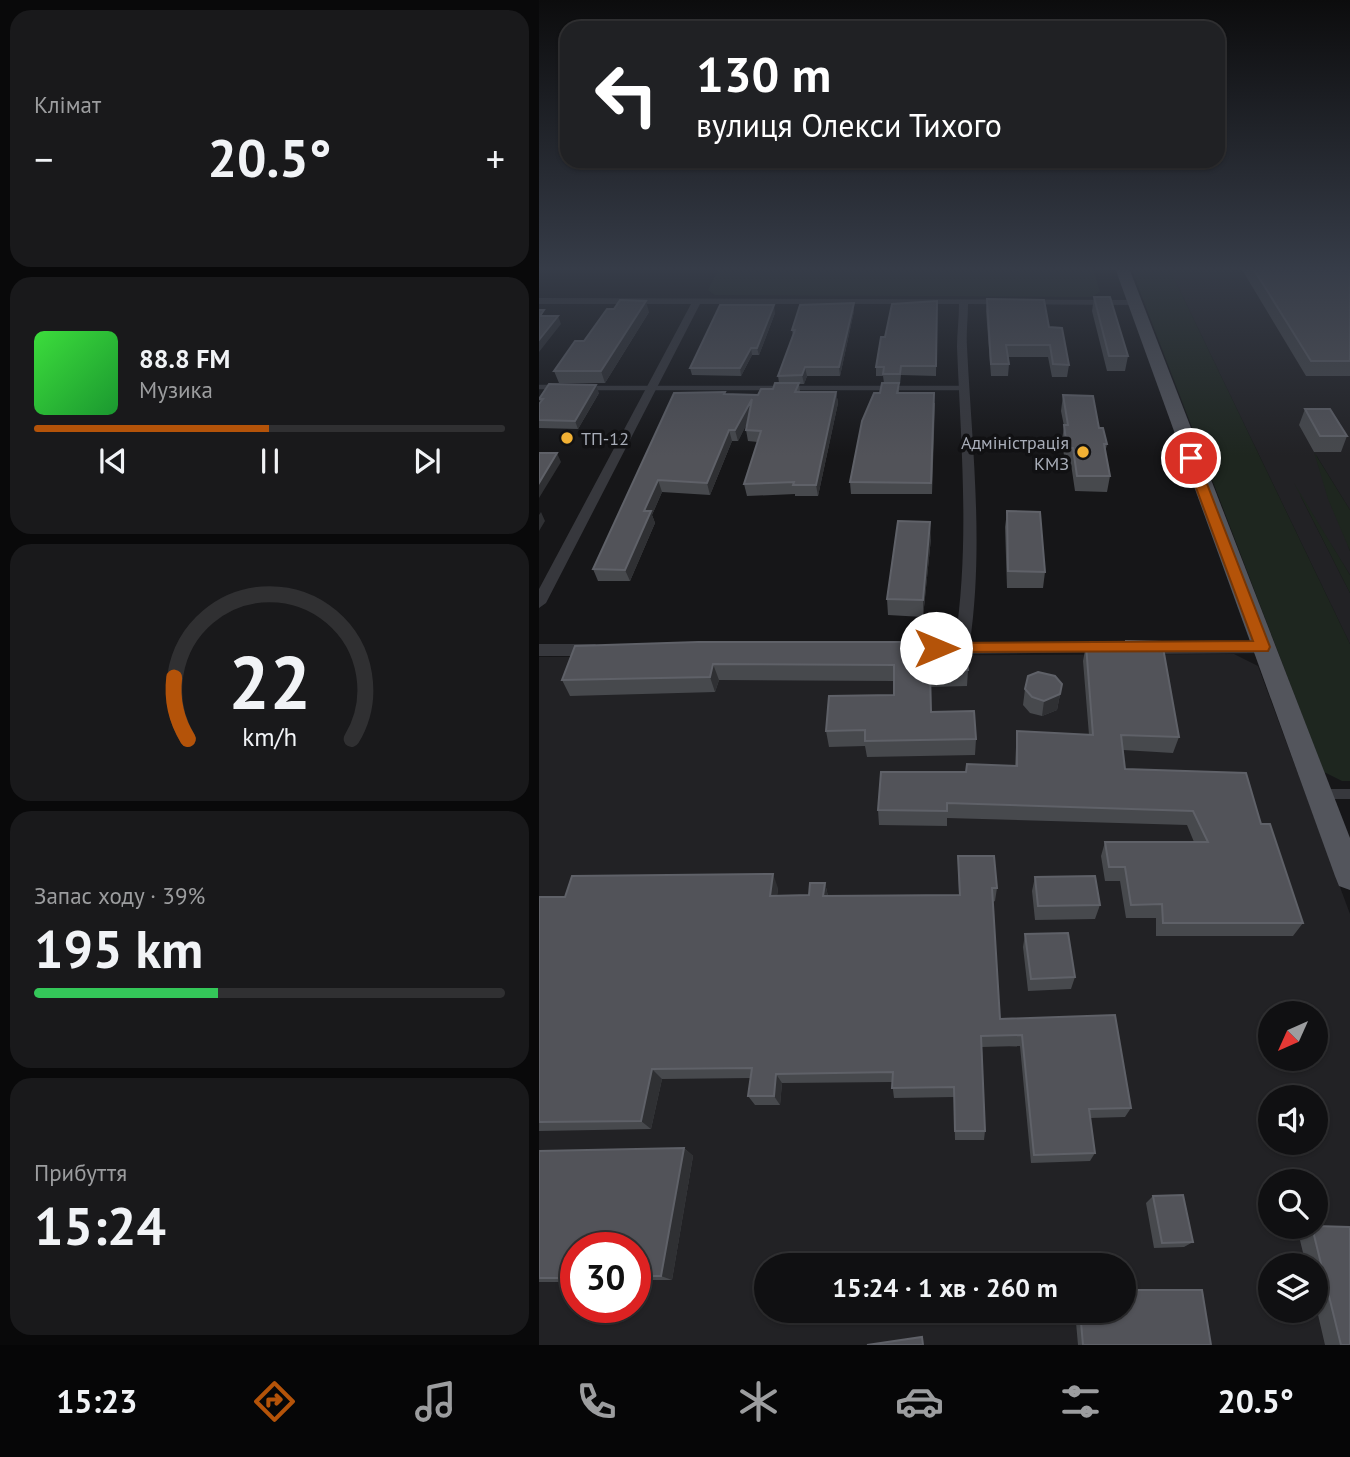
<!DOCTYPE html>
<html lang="uk">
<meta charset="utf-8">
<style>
body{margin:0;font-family:"PT Sans",sans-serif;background:#19191b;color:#f1f3f6;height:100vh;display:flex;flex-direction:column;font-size:26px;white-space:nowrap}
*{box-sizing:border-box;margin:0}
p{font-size:23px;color:#9c9d9f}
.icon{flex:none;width:38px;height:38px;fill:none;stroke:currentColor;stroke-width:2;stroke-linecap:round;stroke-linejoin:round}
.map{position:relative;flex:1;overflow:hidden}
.side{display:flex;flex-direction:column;gap:10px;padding:10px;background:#09090a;width:539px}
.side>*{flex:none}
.hud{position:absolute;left:21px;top:21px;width:665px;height:147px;border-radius:21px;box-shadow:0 2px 5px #0004,0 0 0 2px #303032;background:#202124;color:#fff;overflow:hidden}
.needle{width:46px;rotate:225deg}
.fabs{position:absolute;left:719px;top:1001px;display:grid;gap:14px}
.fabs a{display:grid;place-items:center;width:70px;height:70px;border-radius:50%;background:#101012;box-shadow:0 2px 5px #0004,0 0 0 2px #303032;font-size:35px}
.speed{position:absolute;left:21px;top:1232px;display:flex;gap:14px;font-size:35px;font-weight:700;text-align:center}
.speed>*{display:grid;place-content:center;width:91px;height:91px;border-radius:50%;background:#101012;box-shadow:0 2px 5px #0004,0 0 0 2px #303032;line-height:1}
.speed .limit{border:10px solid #d22;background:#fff;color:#111}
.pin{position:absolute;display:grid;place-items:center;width:60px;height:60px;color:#fff;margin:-30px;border:4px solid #fff;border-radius:50%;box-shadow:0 2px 7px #0007}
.me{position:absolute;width:77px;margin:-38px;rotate:90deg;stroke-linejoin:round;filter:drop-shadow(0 0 5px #0008)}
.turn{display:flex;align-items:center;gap:24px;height:147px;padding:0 21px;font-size:32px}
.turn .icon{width:91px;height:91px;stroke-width:2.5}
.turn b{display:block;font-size:49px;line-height:60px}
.big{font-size:52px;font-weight:700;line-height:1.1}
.side .widget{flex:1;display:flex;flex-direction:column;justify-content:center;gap:10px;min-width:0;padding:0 24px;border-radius:21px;background:#19191b}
.side .dial{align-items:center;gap:0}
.dial svg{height:182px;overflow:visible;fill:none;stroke:#303032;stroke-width:7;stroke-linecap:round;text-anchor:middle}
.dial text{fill:#f1f3f6;stroke:none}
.song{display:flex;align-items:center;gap:21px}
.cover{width:84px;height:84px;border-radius:10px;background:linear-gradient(135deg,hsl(120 70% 55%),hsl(130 70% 35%))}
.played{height:7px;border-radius:4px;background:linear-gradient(90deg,#b45309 50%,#303032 50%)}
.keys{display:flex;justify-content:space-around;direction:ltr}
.heat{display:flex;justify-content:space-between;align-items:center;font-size:38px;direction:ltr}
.charge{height:10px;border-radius:5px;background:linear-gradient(90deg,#34c759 39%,#303032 0)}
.trip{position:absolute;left:215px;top:1253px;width:382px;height:70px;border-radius:35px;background:#101012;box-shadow:0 2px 5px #0004,0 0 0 2px #303032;font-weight:700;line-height:70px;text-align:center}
.tabs{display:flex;height:112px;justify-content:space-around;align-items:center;background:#060607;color:#9c9d9f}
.tabs .icon{width:49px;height:49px}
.tabs .active{color:#b45309}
.tabs b{font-size:32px;color:#f1f3f6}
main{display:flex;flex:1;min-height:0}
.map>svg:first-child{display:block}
.built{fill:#222225;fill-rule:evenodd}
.green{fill:#1e261f}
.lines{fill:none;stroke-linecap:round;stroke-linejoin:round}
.service-far1{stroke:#37383d;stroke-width:4.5}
.service{stroke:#37383d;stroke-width:10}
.minor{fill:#37383d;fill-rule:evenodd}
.primary{fill:#53555c;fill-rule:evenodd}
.wall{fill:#47494d}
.shaded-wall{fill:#2f3033}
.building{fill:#525359;stroke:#5f6168;stroke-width:2}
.route{fill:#b45309;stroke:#753606;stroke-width:2}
.poi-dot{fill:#f2b134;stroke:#111113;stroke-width:2.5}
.labels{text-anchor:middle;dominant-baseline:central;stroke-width:7;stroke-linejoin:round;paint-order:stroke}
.far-poi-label{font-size:18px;fill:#a8adb8;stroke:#111113;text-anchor:start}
</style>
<main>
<section class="side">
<div class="widget"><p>Клімат</p>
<div class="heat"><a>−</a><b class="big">20.5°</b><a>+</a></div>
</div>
<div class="widget">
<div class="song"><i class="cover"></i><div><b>88.8 FM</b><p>Музика</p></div></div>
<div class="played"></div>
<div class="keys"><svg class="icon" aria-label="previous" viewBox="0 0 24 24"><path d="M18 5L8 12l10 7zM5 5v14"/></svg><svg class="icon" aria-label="pause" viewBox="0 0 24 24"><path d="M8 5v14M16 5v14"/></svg><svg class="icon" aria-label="next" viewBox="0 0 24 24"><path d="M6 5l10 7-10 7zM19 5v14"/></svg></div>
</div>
<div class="widget dial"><svg viewBox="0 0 100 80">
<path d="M14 69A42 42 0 1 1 86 69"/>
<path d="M14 69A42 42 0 0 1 8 42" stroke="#b45309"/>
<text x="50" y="56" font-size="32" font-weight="700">22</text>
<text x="50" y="72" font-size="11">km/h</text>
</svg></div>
<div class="widget"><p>Запас ходу · 39%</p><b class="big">195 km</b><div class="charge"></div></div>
<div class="widget"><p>Прибуття</p><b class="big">15:24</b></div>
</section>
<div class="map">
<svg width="811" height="1345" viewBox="0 0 811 1345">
<rect width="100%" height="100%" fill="#161618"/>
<path class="built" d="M630 268H811V510L777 455 811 551V575L761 495 811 593V644Z
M695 654 719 666 811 914V1345H0V657ZM732 1013H777V1059H732ZM732 1097H777V1143H732ZM732 1181H777V1227H732ZM37 1248H96V1307H37ZM228 1265H584V1311H228ZM732 1265H777V1311H732Z"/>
<path class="green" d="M180 268H554L561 292 552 297 176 295 169 290Z
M592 268H630L811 644V781H803L785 772Z
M775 452 811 510V551L789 499Z
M755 483 811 575V593Z"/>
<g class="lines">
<path class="service-far1" d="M0 387H18
M48 388H426"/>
<path class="service" d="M786 794H811"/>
<path class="minor" d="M0 298 598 300 600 302 595 305 429 304C429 319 427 333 428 347 433 446 445 544 431 642H567L575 648 572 652 407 654 399 648 402 644 416 642C431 544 422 446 418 347 418 333 420 319 420 304H161L7 603 0 608V589L152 304H0Z
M723 641 731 647 723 653 603 654 595 648 603 642Z
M0 644H56L64 650 56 656H0Z"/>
<path class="primary" d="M576 268H590L811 838V890L800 886 796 876Z"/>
</g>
<path class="wall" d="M702 268H811V376H767Z
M555 297 589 356 586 371H568L553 311Z
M448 299 510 327 530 365 528 377H513L509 357H469L470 364 469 376H452L447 311Z
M398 301 397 376 362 375 361 384H360V393L396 403 393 494H312L311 482 345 383 344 376H337V367L346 337Z
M315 311 301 376H268L265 384H260L261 392H297L299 403 279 496H256V494L208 496 205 484 219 442 209 441 207 430 208 423 199 441H193L171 495 123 492 113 515 116 523 91 581H59L54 569 135 393 219 395 234 389 240 383 239 376 254 336 253 330Z
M110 312 66 383H20L15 371 45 341Z
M236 313 220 355H213L202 376 153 375 151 368Z
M60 393 39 429 0 428V404L1 402 0 399Z
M524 395 560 428 568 444 566 453 571 476 568 492 536 491 532 464H526L523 440 525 426 522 411Z
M766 409 808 436 802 452H775L760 425Z
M468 512 506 572 504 588H468L466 527Z
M392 538 384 617 349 615 348 599Z
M587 641 640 737 634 753 584 750 586 769 722 824 764 923 754 936H617V918H587L581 881H566L562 856 566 842H655L648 825 408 818V826L340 825 339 810 427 772 476 766 477 747 478 731 550 735 544 661 547 645 585 647Z
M159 642 429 670 428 686 391 687 392 712 437 739 436 755 328 757 326 746 290 747 287 731 355 695V681L180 680 176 692 31 696 23 680Z
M523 684 518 710 503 716 491 713 484 705 486 689Z
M419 856 458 888 456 901 454 902 461 1019 592 1108 586 1117 551 1118 556 1153 551 1161 492 1163 481 1046 443 1047 446 1131 445 1140H416L415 1097 355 1098 353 1082 243 1083 241 1105H216L209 1096 212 1078 123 1079 112 1129 0 1131V897L239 888 238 896 270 895 286 883 289 896 420 895Z
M496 877 561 905 556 919 496 920 493 891Z
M486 934 536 977 532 989 489 991 484 947Z
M145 1148 154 1156 133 1280H96V1248H37V1282H0V1151Z
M614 1196 654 1242 645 1247 615 1248 607 1203Z
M771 1227H777L811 1345H786L777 1306V1265H767L759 1232Z
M536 1311H584L672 1345H539Z"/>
<path class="shaded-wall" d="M107 301 110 312 66 383 62 371Z
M315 303V311L301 376 300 367Z
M235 305 236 313 220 355 218 348Z
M19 316 22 324 0 352V340Z
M212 348 213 355 202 376 201 368Z
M266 367 268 376 265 384 263 375Z
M57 385 60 393 39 429 36 421Z
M297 392 299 403 279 496 277 485Z
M213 399 215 410 199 441 196 430Z
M190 430 193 441 171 495 168 483Z
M18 453 22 462 0 498V483Z
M119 480 123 492 113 515 116 523 91 581 86 570 105 511Z
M2 512 6 521 0 531V515Z
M391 522 392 538 384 617V600Z
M174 664 180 680 176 692 171 677Z
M521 694 518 710 503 716 505 701Z
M234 874 239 888 236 909 231 896Z
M286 883 289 897 284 896Z
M113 1069 123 1079 112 1129 102 1121Z
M237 1074 243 1083 241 1105 235 1096Z
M145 1148 154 1156 133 1280 122 1276Z"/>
<path class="building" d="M714 268H811V361H772Z
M555 297H571L589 356H570Z
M448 299 505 300 510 327 523 328 530 365 514 364 511 345H467L470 364H452Z
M81 300 107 301 62 371H15L36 341H45L68 309H75Z
M398 301 397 366H362L361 374H344L345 367H337L342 337H346L353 304Z
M315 303 300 367H266L263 375 239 376 256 330H253L261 305Z
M181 305H235L218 348H212L201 368H151Z
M0 310H5L1 316H19L0 340Z
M236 383H260L256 392H297L277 485H254L255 482 205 484 222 431 207 430 213 399 196 430H190L168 483 119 480 105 511H112L86 570 54 569 135 393 186 392 185 394 219 395 222 389H234Z
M343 383H360L358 393H395L392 483 311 482 323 421 335 393H341Z
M10 384 57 385 36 421 0 420V404L4 399H0Z
M524 395 554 396 560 428H564L568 444H565L571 476H538L534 448H528L525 425H529Z
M766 409H791L808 436H781Z
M0 453H18L0 483Z
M468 511 501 512 506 572 469 571Z
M359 521 391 522 384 600 348 599Z
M587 641 623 642 640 737 582 735 586 769 707 773 722 824H731L764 923H624L623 904 592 905 586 867H570L566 842H669L654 811 408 803V811L339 810 342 772H427L428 764 478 766V731L554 735 547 645 587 647Z
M159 642H427L429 670 391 671 392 712 435 711 437 739 326 741V730L287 731 290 696 355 695V665L174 664 171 677 23 680 36 646Z
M499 672 516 676 523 684 521 694 505 701 493 697 486 689 489 676Z
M419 856H455L458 888H453L461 1019 576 1015 592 1108 550 1109 556 1153 495 1155 483 1035 442 1036 446 1131H416L415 1087 353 1088 354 1072 237 1074 235 1096H209L213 1068 113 1069 102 1121 0 1122V897H26L33 876 234 874 231 896 270 895 271 883H286L284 896 421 895Z
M556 876 561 905 499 906 496 877Z
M529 933 536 977 492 979 486 934Z
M145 1148 122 1276H96V1248H37V1278H0V1151Z
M644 1195 654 1242 623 1243 614 1196Z
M777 1226 811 1227V1345H802L773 1227Z
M584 1290H663L672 1345H544L541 1311H584Z
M383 1337 384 1345H328Z"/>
<linearGradient id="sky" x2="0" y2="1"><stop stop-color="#0c0c0d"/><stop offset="0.59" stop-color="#363c48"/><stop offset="1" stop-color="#363c48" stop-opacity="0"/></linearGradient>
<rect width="811" height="456" fill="url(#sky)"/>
<path class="route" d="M652 454 658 458 731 647 729 651 392 652 389 648 392 644 397 643 714 641 646 458Z"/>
<g class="poi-dot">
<circle cx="28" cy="438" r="7"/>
<circle cx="544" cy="452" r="7"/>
</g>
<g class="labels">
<g class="far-poi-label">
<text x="42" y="438">ТП-12</text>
<text x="530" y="442" text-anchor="end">Адміністрація<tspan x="530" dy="21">КМЗ</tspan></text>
</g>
</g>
</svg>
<div class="fabs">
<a><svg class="needle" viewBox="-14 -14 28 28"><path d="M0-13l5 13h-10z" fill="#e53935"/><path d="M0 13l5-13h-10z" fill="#9c9d9f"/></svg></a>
<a><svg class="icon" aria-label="sound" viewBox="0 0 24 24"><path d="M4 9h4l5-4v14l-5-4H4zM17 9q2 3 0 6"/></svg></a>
<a><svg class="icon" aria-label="search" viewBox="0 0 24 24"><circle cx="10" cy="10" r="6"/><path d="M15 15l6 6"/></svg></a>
<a><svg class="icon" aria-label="layers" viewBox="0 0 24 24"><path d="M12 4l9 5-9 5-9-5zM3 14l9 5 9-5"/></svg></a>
</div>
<div class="speed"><div class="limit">30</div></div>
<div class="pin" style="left:652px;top:458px;background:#d93025"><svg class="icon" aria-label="arrive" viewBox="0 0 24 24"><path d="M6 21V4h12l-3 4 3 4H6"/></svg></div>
<svg class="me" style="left:397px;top:648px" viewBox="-20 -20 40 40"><circle r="19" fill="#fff"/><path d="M0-13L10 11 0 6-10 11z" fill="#b45309"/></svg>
<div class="trip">15:24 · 1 хв · 260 m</div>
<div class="hud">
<div class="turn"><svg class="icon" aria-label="left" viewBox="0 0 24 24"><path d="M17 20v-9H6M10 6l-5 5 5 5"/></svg><div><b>130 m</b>вулиця Олекси Тихого</div></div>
</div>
</div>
</main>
<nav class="tabs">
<b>15:23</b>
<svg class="icon active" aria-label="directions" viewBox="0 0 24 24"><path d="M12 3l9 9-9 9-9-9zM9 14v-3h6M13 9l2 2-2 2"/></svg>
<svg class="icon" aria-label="music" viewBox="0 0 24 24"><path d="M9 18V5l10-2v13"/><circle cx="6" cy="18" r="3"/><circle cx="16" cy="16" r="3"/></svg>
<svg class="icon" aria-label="phone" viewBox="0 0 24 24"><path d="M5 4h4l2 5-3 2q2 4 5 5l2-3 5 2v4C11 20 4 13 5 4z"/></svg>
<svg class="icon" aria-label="climate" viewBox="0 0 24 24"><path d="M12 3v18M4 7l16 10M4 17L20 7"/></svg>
<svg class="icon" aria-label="car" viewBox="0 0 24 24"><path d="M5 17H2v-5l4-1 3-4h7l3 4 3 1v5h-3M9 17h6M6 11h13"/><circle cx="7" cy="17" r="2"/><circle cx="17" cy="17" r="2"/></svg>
<svg class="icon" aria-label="filters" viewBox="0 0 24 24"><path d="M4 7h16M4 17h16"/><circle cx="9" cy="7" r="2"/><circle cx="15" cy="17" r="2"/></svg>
<b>20.5°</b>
</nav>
